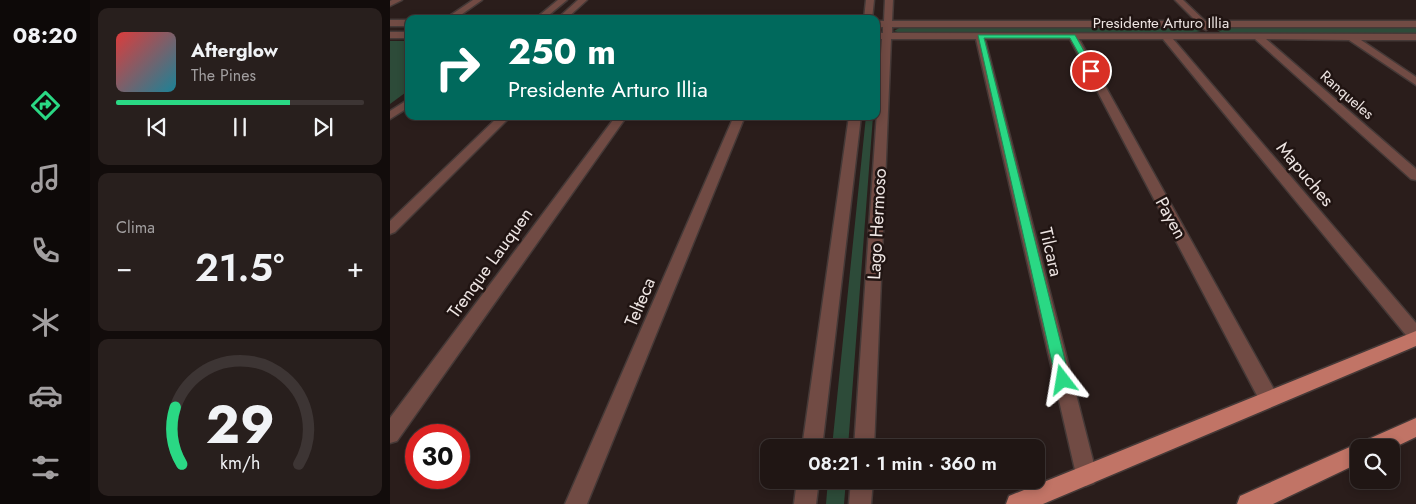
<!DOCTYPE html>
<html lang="es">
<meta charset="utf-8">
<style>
body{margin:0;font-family:Jost,sans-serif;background:#281f1d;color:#f1f3f6;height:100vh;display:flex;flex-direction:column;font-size:19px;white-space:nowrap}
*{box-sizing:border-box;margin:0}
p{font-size:16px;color:#a29fa0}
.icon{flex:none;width:28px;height:28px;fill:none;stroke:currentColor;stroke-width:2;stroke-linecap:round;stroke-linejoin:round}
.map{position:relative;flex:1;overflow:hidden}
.side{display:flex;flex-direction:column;gap:8px;padding:8px;background:#120c0b;width:300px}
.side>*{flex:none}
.guide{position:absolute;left:15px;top:15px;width:475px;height:105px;border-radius:10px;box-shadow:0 2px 8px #0003,0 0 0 1px #3d3534;background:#00695c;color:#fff;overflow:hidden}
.controls{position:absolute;left:960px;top:439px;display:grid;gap:10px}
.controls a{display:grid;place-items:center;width:50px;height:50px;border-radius:10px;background:#201614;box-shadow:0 2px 8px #0003,0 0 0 1px #3d3534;font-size:25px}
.speed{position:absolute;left:15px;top:424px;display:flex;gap:10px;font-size:25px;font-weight:700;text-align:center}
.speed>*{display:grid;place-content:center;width:65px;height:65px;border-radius:50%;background:#201614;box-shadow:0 2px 8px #0003,0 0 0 1px #3d3534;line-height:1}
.speed .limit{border:8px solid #d22;background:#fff;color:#111}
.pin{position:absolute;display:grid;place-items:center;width:42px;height:42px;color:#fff;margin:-21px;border:2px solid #fff;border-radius:50%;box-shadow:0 1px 5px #0007}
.me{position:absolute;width:55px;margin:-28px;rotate:346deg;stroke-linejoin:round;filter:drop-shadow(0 0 4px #0008)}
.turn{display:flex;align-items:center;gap:18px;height:105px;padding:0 20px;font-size:22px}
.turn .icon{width:65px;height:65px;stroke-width:2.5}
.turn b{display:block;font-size:35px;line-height:42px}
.big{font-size:38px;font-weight:600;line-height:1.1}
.side .tile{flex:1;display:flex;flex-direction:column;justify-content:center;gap:8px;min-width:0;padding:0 18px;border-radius:10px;background:#281f1d}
.side .dial{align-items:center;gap:0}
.dial svg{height:130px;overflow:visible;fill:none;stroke:#3d3534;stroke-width:7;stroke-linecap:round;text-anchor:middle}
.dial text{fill:#f1f3f6;stroke:none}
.song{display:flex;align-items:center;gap:15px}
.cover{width:60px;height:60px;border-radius:8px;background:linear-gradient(135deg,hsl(0 70% 55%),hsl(190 70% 35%))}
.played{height:5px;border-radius:2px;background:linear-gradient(90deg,#2ad884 70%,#3d3534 70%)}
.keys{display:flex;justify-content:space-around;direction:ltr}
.heat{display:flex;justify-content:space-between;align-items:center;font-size:28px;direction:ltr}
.trip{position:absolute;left:370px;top:439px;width:285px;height:50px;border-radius:10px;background:#201614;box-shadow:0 2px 8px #0003,0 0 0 1px #3d3534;font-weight:600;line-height:50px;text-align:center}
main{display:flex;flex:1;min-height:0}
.tab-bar{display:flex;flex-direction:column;width:90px;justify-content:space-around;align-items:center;background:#0d0908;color:#a29fa0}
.tab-bar .icon{width:35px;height:35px}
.tab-bar .selected{color:#2ad884}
.tab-bar b{font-size:22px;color:#f1f3f6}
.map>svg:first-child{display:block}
.green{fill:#2d4b39}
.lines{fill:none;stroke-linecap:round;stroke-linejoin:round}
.minor-casing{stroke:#453937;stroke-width:3}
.major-casing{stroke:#453937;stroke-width:3}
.minor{fill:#714b44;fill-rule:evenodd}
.major{fill:#c17466;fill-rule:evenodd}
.route{fill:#2ad884;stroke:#1b8c56}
.labels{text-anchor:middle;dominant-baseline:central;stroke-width:5;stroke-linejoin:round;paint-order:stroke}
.far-street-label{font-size:15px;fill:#eee5e3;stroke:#201412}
.street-label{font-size:18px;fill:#eee5e3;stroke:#201412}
</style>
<main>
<nav class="tab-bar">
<b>08:20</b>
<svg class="icon selected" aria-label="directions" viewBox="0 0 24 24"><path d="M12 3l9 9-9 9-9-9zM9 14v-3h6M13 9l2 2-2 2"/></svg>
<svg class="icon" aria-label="music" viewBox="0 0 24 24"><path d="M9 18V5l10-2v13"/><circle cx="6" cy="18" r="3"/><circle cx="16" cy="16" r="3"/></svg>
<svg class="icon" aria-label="phone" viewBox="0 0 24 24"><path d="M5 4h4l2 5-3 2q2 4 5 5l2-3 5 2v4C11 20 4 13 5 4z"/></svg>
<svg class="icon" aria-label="climate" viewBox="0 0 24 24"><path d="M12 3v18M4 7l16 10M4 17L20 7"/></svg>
<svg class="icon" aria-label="car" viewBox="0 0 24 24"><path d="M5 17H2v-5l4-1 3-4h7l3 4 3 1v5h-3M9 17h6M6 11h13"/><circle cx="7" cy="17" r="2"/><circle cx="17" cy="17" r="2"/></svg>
<svg class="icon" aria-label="filters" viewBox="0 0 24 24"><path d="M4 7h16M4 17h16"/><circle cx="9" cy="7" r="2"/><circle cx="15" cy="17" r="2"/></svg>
</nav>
<section class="side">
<div class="tile">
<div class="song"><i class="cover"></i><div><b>Afterglow</b><p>The Pines</p></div></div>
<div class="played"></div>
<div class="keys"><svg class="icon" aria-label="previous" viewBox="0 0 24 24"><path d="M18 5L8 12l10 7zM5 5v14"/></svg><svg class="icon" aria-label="pause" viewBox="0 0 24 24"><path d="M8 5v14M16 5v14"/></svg><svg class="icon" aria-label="next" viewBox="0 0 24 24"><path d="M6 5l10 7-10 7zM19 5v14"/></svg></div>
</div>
<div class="tile"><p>Clima</p>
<div class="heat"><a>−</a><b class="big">21.5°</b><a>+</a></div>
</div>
<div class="tile dial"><svg viewBox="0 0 100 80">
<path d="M14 69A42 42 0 1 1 86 69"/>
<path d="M14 69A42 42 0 0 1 10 34" stroke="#2ad884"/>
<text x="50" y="56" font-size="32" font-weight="700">29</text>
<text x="50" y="72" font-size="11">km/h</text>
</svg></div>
</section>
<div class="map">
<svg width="1026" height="504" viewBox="0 0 1026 504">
<rect width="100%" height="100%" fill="#2a1d1b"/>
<path class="green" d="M1026 26V34H833L824 28Z
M511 27H802L811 31 802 33H511L504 31Z
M0 41H19V90L0 104Z
M476 116H483L458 447H442Z
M438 480H456L454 504H436Z"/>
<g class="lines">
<defs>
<path id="minor" d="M2 0H12L0 6V1Z
M83 0H92L65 19H55Z
M168 0H177L154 19H145Z
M188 0H197L176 19H167Z
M476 0H484L482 19H474Z
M495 0H503L502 21H806L785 0H793L815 21H1026V27H820L816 30 811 27H502V33L1026 34V40H971L1026 77V85L959 40 876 39 1026 169V180L1021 179 865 39H783L1026 323V342L1020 340 773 39H689L886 393 889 399 886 405 879 407 872 405 680 39H595L707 476 704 483 696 486 688 483 586 39H501L484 448H464L492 39H486V33H493V27H486V21H494Z
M0 20H19V26H0Z
M0 32H19V38H0Z
M19 99V107L0 119V111Z
M109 116H121L5 232 0 234V221Z
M226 116H237L7 441 0 443V418Z
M344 116H355L197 504H175Z
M459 116H471L432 448H412Z
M407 480H429L426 504H404Z
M461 480H483L481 504H459Z"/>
<path id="major" d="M1026 331V346L653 504H616L619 496Z
M1026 418V437L1001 449 969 448V463L883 504H847L850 496 962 446 969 443 972 444 974 441Z"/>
</defs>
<use href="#minor" class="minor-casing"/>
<use href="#major" class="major-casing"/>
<use href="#minor" class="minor"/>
<use href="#major" class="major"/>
</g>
<path class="route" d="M588 35H685L705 71 699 72 680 38H594L680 380 678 384 673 386 668 384 666 380Z"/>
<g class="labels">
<g class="far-street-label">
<text x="771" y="23">Presidente Arturo Illia</text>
<text transform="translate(957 95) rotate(41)">Ranqueles</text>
</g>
<g class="street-label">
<text transform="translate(915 174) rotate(50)">Mapuches</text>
<text transform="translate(781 218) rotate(61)">Payen</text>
<text transform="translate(487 224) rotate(-87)">Lago Hermoso</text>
<text transform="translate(661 252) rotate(77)">Tilcara</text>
<text transform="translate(100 263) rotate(-54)">Trenque Lauquen</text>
<text transform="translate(250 302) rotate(-67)">Telteca</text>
</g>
</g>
</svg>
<div class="controls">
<a><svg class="icon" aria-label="search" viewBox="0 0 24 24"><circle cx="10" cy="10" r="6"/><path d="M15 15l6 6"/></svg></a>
</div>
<div class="speed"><div class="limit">30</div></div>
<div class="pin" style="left:701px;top:71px;background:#d93025"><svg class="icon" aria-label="arrive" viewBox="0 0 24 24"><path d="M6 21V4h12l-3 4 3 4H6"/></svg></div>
<svg class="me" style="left:673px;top:380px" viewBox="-20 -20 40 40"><path d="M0-17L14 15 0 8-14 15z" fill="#2ad884" stroke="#fff" stroke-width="4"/></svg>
<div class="trip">08:21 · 1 min · 360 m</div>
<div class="guide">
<div class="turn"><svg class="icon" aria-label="right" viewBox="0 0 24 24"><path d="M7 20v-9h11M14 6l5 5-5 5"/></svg><div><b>250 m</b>Presidente Arturo Illia</div></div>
</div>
</div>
</main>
